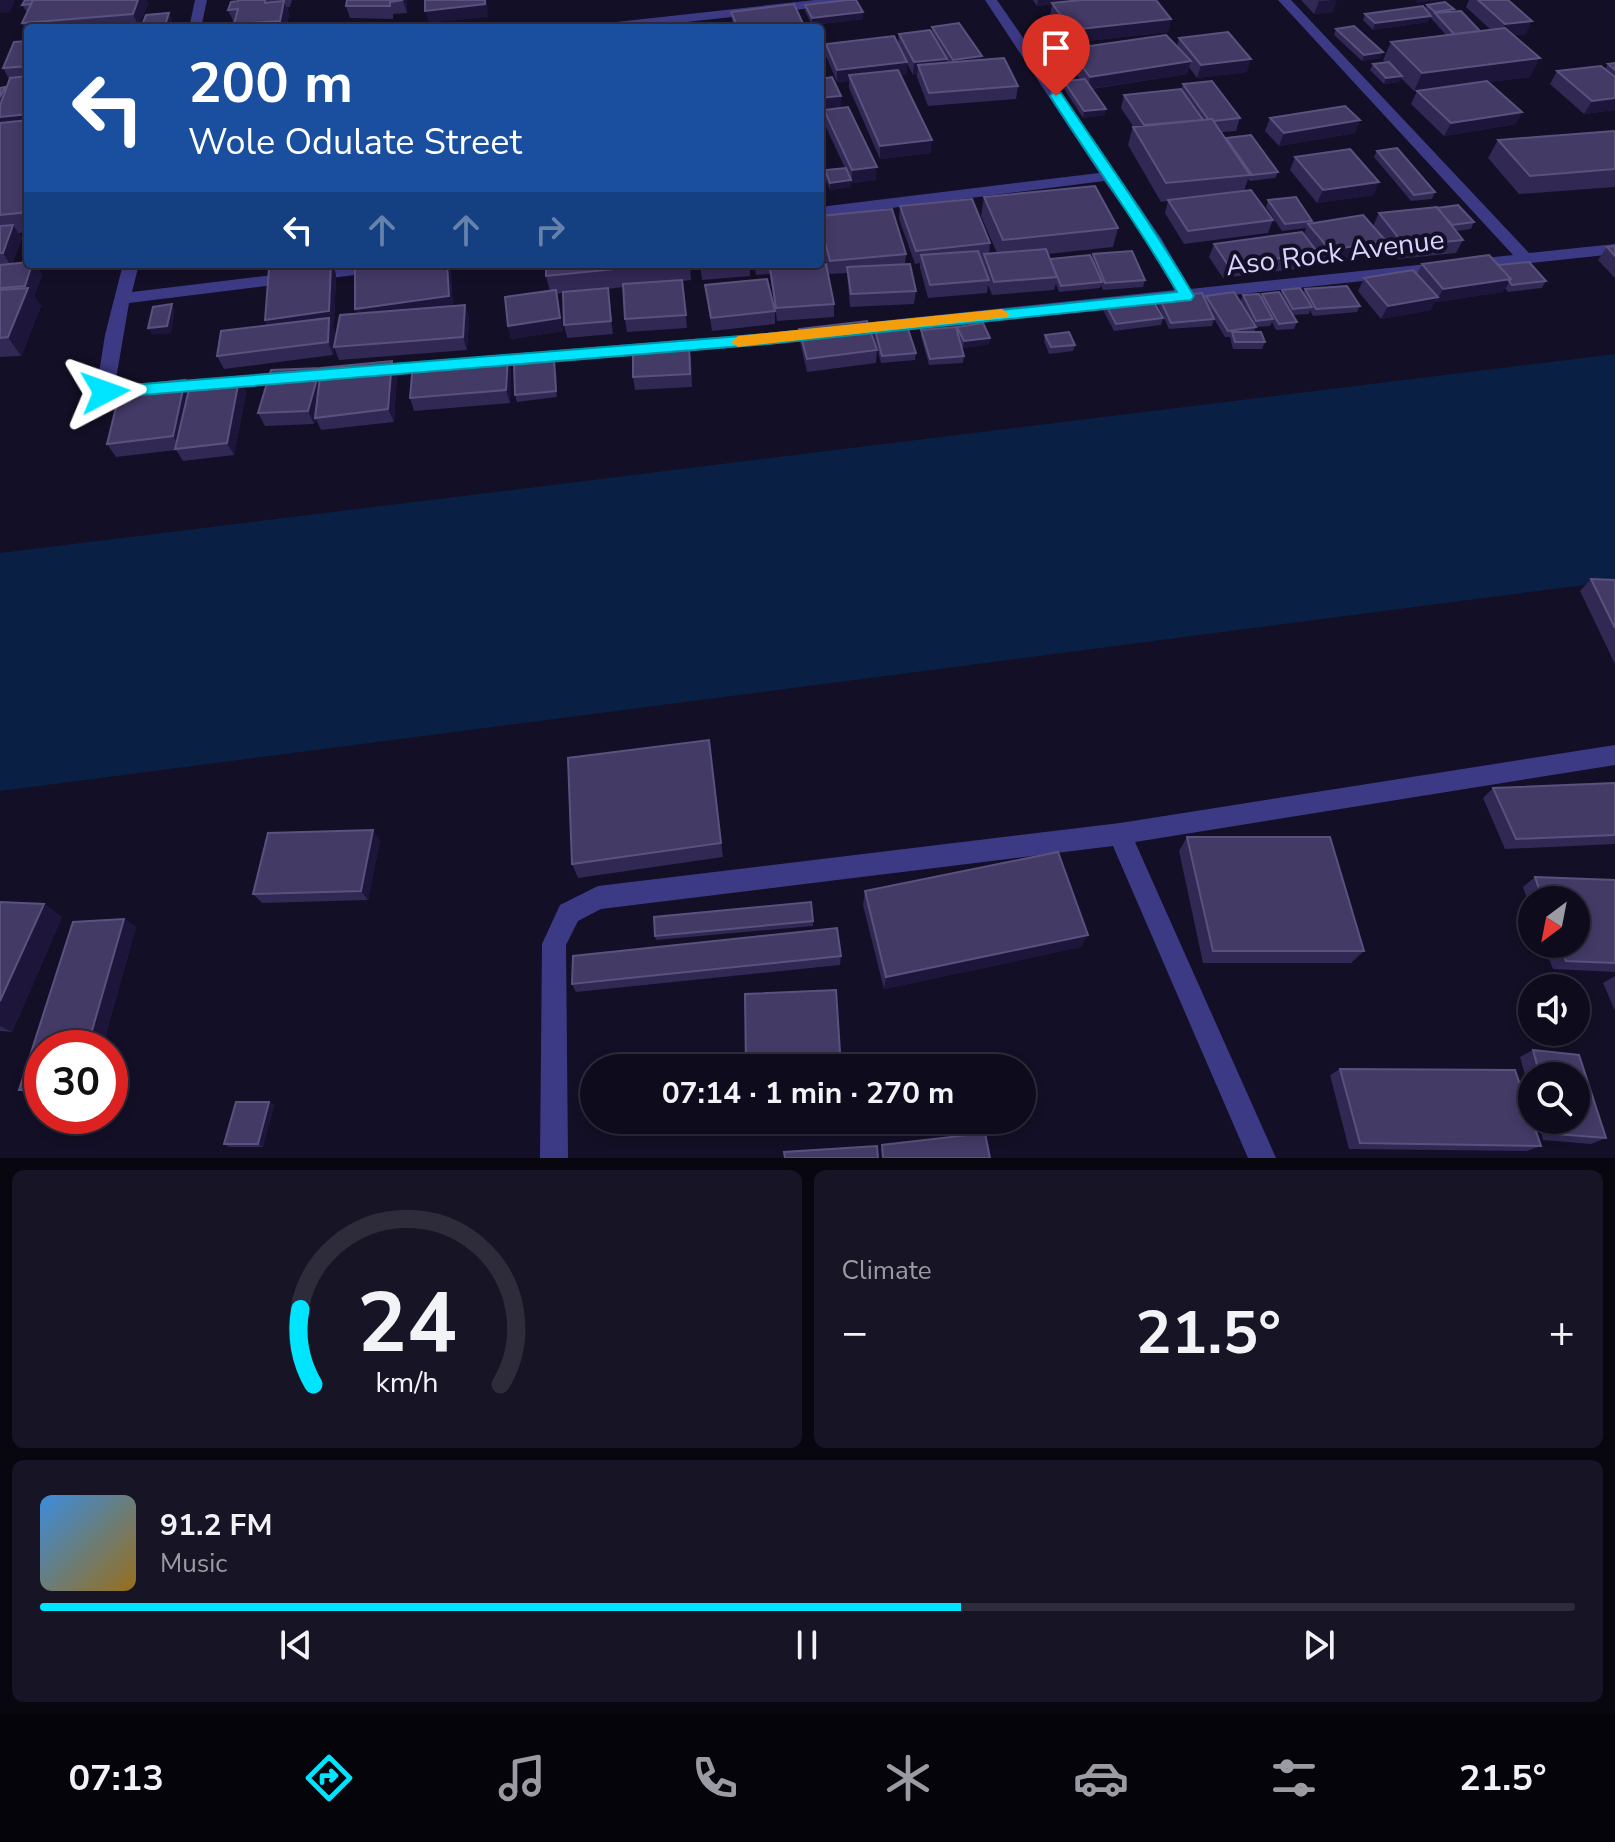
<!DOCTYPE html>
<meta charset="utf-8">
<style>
body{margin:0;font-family:"Nunito Sans",sans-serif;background:#171425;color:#f1f3f6;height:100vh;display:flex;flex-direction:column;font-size:30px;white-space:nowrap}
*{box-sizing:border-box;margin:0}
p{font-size:26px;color:#9b9ba3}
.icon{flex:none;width:44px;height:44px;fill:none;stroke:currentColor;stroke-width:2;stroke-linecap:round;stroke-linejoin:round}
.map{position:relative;height:1158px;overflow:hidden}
.details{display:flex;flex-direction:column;gap:12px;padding:12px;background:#08060f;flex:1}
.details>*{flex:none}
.guide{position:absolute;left:24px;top:24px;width:800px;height:244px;border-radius:8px;box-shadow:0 4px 12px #0003,0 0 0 2px #2e2b3b;background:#1a4fa0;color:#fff;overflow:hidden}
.needle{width:52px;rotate:212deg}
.controls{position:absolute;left:1518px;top:886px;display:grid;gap:16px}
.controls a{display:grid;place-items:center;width:72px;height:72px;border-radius:50%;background:#0e0b1c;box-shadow:0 4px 12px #0003,0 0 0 2px #2e2b3b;font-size:40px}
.speed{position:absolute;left:24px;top:1030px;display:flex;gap:16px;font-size:40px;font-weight:700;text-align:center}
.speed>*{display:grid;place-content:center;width:104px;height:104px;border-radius:50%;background:#0e0b1c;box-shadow:0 4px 12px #0003,0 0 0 2px #2e2b3b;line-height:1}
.speed .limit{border:12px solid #d22;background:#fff;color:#111}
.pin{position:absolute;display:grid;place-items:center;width:68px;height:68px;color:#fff;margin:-82px -34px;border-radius:50% 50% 50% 0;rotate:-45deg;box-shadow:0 0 8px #0007}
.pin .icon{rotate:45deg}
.me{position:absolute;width:88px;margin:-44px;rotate:86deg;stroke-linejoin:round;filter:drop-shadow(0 0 6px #0008)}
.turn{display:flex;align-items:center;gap:28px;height:168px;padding:0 32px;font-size:36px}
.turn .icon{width:104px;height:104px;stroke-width:2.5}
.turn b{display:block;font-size:56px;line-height:68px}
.lanes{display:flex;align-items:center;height:76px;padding:0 32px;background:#0003;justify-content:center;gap:40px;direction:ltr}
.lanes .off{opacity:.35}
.big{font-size:60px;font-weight:700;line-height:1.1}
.details .card{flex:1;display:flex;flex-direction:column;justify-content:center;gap:12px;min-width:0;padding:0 28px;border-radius:12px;background:#171425}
.details .dial{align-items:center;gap:0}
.dial svg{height:208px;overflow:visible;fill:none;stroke:#2e2b3b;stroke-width:7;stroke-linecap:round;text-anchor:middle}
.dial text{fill:#f1f3f6;stroke:none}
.song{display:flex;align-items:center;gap:24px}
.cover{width:96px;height:96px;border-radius:12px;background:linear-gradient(135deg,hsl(210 70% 55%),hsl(40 70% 35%))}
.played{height:8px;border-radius:4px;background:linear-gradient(90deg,#00e5ff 60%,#2e2b3b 60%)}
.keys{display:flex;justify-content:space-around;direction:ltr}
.heat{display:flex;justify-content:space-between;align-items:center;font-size:44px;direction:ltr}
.details .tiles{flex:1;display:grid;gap:12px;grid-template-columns:1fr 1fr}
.card:last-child{grid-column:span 2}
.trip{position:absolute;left:580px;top:1054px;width:456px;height:80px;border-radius:40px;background:#0e0b1c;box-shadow:0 4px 12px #0003,0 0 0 2px #2e2b3b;font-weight:700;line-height:80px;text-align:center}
.dock{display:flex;height:128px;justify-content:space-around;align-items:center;background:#06040b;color:#9b9ba3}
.dock .icon{width:56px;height:56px}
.dock .on{color:#00e5ff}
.dock b{font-size:36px;color:#f1f3f6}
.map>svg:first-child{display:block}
.water{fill:#0a1f44}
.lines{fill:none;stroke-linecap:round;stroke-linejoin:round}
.minor{fill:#3d3a85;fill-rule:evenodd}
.wall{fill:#312854}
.shaded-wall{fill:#1d163a}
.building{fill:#433a66;stroke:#5a527e;stroke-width:2}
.route{fill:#00e5ff;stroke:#0095a6;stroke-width:2}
.slow{fill:#f59e0b}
.labels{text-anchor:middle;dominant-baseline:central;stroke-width:8;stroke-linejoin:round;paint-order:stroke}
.street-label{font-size:28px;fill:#d9d4ff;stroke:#130f26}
</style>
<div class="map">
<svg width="1615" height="1158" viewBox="0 0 1615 1158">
<rect width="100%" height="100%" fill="#130f26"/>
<path class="water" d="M1615 354V581L0 791V553Z"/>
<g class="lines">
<path class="minor" d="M195 0H207L201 28H189Z
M815 0H855L849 4 632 28H592L598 24Z
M985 0H997L1161 238 1190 289 1513 255 1278 0H1291L1529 253 1615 244V254L767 345 479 366 476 362 485 356 767 333 1175 290 1146 239 1104 181 820 217V207L1099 173Z
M123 264H139L132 292 362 264H411L403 269 129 303 115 385 146 383 155 389C145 399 106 402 96 392L105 335Z
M437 360 443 362 446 366 443 370 369 377 360 371 369 365Z
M293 371 302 377 299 381 214 390 205 384 214 378Z
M1615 745V765L1135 842 1276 1158H1248L1113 846 601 909 578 921 566 945 568 1158H540L542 944 560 905 598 886 1120 823Z"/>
</g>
<path class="wall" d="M25 0H150H146L148 3 139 27 28 28V34L22 23 28 11H26L22 5Z
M238 0H292L290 7H287L289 14 286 28H236L235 23H234L228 10Z
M347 0H407V13L393 14V19L350 18 346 6Z
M1033 0H1156L1171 19 1168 32 1069 43 1050 16 1052 4 1037 6Z
M1301 0H1330L1333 12 1314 14Z
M1469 0H1508L1526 34 1514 35 1530 77 1488 82 1516 124 1444 136 1411 104 1417 91H1414L1401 78 1399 82 1384 84 1370 70 1373 64 1385 62 1383 60 1391 42 1446 35 1430 17 1428 22 1373 30 1363 20 1365 14 1425 9 1427 5 1454 9 1452 12 1480 31 1491 30 1466 7Z
M805 5 863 12V19L812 25 805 11Z
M731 12 805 28H733Z
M932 27 982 56 981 60 1018 86 1016 99 928 106 917 77V75H913L907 63 906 75H901L931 153 880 159 849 88V81L837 82 826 56V44H898L899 34 932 33Z
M1336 29 1380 58 1362 61 1334 35Z
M1179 38 1247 72 1197 78 1189 67 1187 74 1092 89 1106 109 1104 115 1083 118 1063 87 1064 81 1080 79 1066 62 1069 49 1177 46Z
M28 41V232L19 233 22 238 12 264H35L42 275 34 296 41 306 21 356 0 357V88L6 89 9 79 3 68Z
M1615 63V110L1584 114 1550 84 1557 71 1605 69 1608 64Z
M820 79 841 96V108L876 180 852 183 851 181V187L830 190 825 177V170L845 168 824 123V111H820Z
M1183 84 1240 118 1236 131 1222 132 1225 138 1278 172 1275 178 1250 181 1248 179 1244 191 1273 220 1268 233 1184 244 1165 213 1168 201 1161 202 1128 145 1133 126 1121 108 1124 95 1181 90Z
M1270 118 1360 120 1355 133 1279 146 1265 131Z
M1615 132V187L1519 194 1488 158 1498 140Z
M1377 151 1435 192 1432 199 1411 201 1374 157Z
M1295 157 1374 195 1317 203 1290 170Z
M984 197 1118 228 1113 247 1048 254 1050 259H1092L1093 254 1145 280 1143 287 1103 290 1101 285 1100 288 1059 292 1056 284 1054 290 992 295 988 285 987 293 928 298 920 268V263L915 264 899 219 900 206 990 243 989 254 997 253 981 216Z
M1268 200 1312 221V223L1373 226 1379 213 1474 222 1471 229 1456 231 1463 240 1456 253 1398 259 1385 242 1379 254 1324 263 1317 255 1312 267 1223 278 1209 257 1214 244 1304 234 1306 228 1282 231 1266 207Z
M820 216 906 254 905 264 916 291 914 304 850 307 847 273 829 274 820 236Z
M1615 246V278L1598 260 1607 247Z
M820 252 821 264 834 304V317L777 321 770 274 756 275 754 264H820Z
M355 264H450L453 306 465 305 469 318 467 350 339 360 334 347 333 355 224 369 217 356 267 325 265 320 336 274 334 324 332 325 335 331 334 346 357 314Z
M546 264H690L691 280 683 281 687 328 627 332 625 319 623 287 608 289 613 334 567 338 564 325 563 293 556 294 563 331 511 339 508 326 550 291 546 276Z
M700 264H750V276L702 280Z
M1422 264 1498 265 1546 281 1542 288 1508 292 1505 288 1503 292 1436 302 1435 301 1431 310 1381 319 1358 291 1364 278 1417 274Z
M705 285 775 311V324L712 331Z
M1305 289 1360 306 1357 312 1313 316 1310 310 1309 314 1293 315 1297 322 1294 329 1276 330 1272 322 1270 326 1256 327 1254 332 1265 342 1262 349H1233L1230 337H1225L1213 317 1214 319 1212 326 1169 329 1157 303 1159 297 1205 300 1206 296 1240 302 1243 295 1261 297 1262 294H1280L1282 290 1303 293Z
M1105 303 1163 318 1161 325 1114 331 1103 310Z
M874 326 916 353 915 360 881 363 873 333Z
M957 327 990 338 989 344 963 348 960 343 964 356 963 363 929 365 921 336V330L956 329Z
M799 329 877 350 876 363 807 372 800 342Z
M1045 335 1075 345 1073 351 1049 354 1044 341Z
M691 356 692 387 635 390 633 377Z
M392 361 397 374 394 422 321 430 316 419 314 424 265 426 258 413 321 371Z
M556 367 557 397 517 402 515 395Z
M511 368 510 403 414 411 410 398Z
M185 380 189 387 239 380 246 393 234 455 183 461 176 450 116 457 107 444Z
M1591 579 1615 580V664L1580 591Z
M709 740 723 857 578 878 572 864Z
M1615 783V844L1505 849 1483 798 1493 788Z
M1187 837 1364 951 1351 963H1203L1179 851Z
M380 840 368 900 262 903 253 894Z
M1535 877 1615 880V972L1553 969 1543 944H1576V900H1532V913L1523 887Z
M865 891 1081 947 884 989 863 905Z
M0 902 44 904 62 917 12 1032 0 1031Z
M124 919 136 927 102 1048H42V1096L34 1097 19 1090 73 922Z
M813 921V926L656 940 655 936Z
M841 956 840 965 576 992 572 984Z
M1615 976V1011L1603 983Z
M1533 1050 1579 1055 1606 1138 1591 1144 1543 1140 1538 1120H1576V1076H1532V1100L1520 1057Z
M1340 1069 1541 1146 1527 1151 1349 1149 1330 1075Z
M269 1102 274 1105 263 1147H229L224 1144Z"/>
<path class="shaded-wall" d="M0 0H15L10 12 0 13Z
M138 0H146L148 3 139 27 133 14Z
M403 0H407V13Z
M487 0 488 17 429 23 425 11Z
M1038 0H1093L1037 6Z
M1337 0 1333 12 1314 14 1319 1Z
M1417 0H1443L1416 3Z
M284 1 289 14 286 28H283L280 21Z
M1454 9 1451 16 1435 13 1432 18 1435 12Z
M863 12V19L812 25V18Z
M169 13 172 20 169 28H164Z
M1431 16 1428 22 1373 30 1375 23Z
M1171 19 1168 32 1069 43 1071 30Z
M1532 21 1526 34 1499 37 1505 24Z
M1383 52 1380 58 1362 61 1364 55Z
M982 56 980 68 952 72 953 60Z
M1540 58 1530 77 1414 91 1422 73Z
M947 59 946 72 918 65 917 75H913L914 62Z
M1251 59 1247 72 1197 78 1201 65Z
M1191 61 1187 74 1088 89 1090 77Z
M907 62 906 75 852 81 849 75V81L837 82V70Z
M1402 76 1399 82 1384 84 1386 78Z
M841 96V109L820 111V98Z
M1615 98V110L1584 114 1592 101Z
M1106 109 1104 115 1083 118 1084 111Z
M1522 112 1516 124 1444 136 1451 123Z
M28 114V134L0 124V117Z
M1360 120 1355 133 1279 146 1284 133Z
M932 140 931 153 880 159V146Z
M877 167 876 180 852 183V170Z
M851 180V187L830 190V183Z
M1379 182 1374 195 1317 203 1323 190Z
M13 225 22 238 11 266 3 253Z
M1386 241 1379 254 1324 263 1330 250Z
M32 264H35L42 275 34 296 41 306 21 356 8 337 27 290 25 286Z
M331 264H332L336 274 334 324 332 325 335 331 333 355 328 342 271 333 265 320Z
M447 264H450L453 309 360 322 355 309Z
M1511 279 1503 292 1436 302 1443 289Z
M608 288 610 301 613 334 611 321Z
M556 290 563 331 511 339 508 326Z
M1438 297 1431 310 1381 319 1388 306Z
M172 304 175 311 171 333 152 335 148 328Z
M465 305 469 318 467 350 463 337Z
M990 338 989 344 963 348 964 341Z
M508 355 511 368 510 403 506 390Z
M554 360 556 367 557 397 556 391Z
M392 361 397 374 394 422 388 409Z
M320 368 325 381 314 424 308 411Z
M185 380 193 393 181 449 173 436Z
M239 380 246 393 234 455 227 443Z
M373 830 380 840 368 900 361 891Z
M44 904 62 917 12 1032 0 1026V1001Z
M124 919 136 927 102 1048H87Z
M1088 935 1081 947 884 989 886 977Z
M269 1102 274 1105 263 1147 258 1144Z"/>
<path class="building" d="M25 0H33L31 4 22 5Z
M33 0H138L133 14 22 23Z
M238 0H265V3L284 1 280 21 234 24 238 9 228 10 231 2 238 1Z
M347 0H403L390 2V6H346Z
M425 0H485V4L425 11Z
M847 0H856L863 12 812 18 805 5Z
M1081 0H1156L1171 19 1071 30 1052 3Z
M1478 0H1508L1532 21 1505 24Z
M1445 2 1454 9 1435 12 1427 5Z
M794 4 805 28H738L731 12Z
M1423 6 1431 16 1375 23 1365 14Z
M1461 11 1480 31 1454 34 1435 13Z
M169 13 164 28H141L146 15Z
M959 23 982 56 953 60 932 27Z
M1354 26 1383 52 1364 55 1336 29Z
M1505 28 1540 58 1422 73 1391 42Z
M930 30 947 59 914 62 899 34Z
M1228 32 1251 59 1201 65 1179 38Z
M1166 35 1191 61 1090 77 1069 49Z
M894 36 907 62 837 70 826 44Z
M28 41V66L3 68 14 42Z
M1004 58 1018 86 929 93 918 65Z
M1389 62 1402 76 1386 78 1373 64Z
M1615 63V70L1608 64Z
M1601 66 1615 77V98L1592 101 1557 71Z
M898 70 932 140 880 146 849 75Z
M28 76V114L0 117V106L10 78Z
M832 77 841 96 820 98V79Z
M1085 79 1106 109 1084 111 1064 81Z
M1212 81 1240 118 1214 121 1212 119H1208L1183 84Z
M1487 81 1522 112 1451 123 1417 91Z
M5 87 0 97V88Z
M1181 89 1203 120 1144 125 1124 95Z
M1345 106 1360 120 1284 133 1270 118Z
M848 107 877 167 852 170 824 110Z
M1212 119 1250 175 1166 183 1133 127Z
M28 120V212L0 215V123Z
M1614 131 1615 132V169L1530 176 1498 140Z
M1251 135 1278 172 1252 175 1226 138Z
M1397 148 1435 192 1414 195 1377 151Z
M1350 149 1379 182 1323 190 1295 157Z
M846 168 851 180 830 183 825 170Z
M1095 186 1118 228 1003 240 984 197Z
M1251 190 1273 220 1188 231 1168 200Z
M1296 197 1312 221 1285 224 1268 200Z
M972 199 990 243 916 251 900 206Z
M1458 205 1474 222 1452 225 1437 208Z
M1437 207 1463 240 1405 246 1379 213Z
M892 209 906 254 830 261 820 223V216Z
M1363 215 1386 241 1330 250 1308 224Z
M13 225 3 253H0V226Z
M1302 232 1318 253 1228 265 1214 244Z
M1615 246V256L1607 247Z
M1046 249 1057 277 994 282 984 254Z
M978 251 989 280 930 285 921 255Z
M1132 251 1145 280 1105 283 1093 254Z
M1090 255 1102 282 1061 286 1050 259Z
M1489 255 1511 279 1443 289 1422 264Z
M28 262V264H32L25 286 0 288V265Z
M1529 262 1546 281 1512 285 1509 281 1511 279 1498 265Z
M308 264H331L329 311 265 320 269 269Z
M355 264H447L449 296 355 309Z
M546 264H665L546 276Z
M701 264H740L701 267Z
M826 264 834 304 776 308 770 268Z
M910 264 916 291 851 294 847 267Z
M1413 270 1438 297 1388 306 1364 278Z
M767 279 775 311 711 318 705 285Z
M682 280 686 315 625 319 623 284Z
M1347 286 1360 306 1316 309 1305 289Z
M28 288 8 337 0 338V290Z
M608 288 611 321 564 325 563 292Z
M1300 288 1312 307 1293 309 1282 290Z
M556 290 560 318 508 326 505 297Z
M1234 292 1256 327 1228 331 1206 296Z
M1279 292 1297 322 1279 324 1262 294Z
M1202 293 1214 319 1171 323 1159 297Z
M1259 294 1273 319 1256 321 1243 295Z
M1151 297 1163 318 1116 324 1105 303Z
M172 304 167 326 148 328 153 307Z
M465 305 463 337 334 347 340 315Z
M329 318 328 342 217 356 221 331Z
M867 321 877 350 807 359 799 329Z
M906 323 916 353 882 356 874 326Z
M983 323 990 338 964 341 957 327Z
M956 327 964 356 930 359 921 330Z
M1069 332 1075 345 1051 347 1045 335Z
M1232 332H1261L1265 342H1235Z
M689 343 690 374 633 377V347Z
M508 355 506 390 410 398 413 363Z
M554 360 556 391 515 395 514 364Z
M392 361 388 409 315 418 321 368Z
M320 368 308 411 258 413 271 370Z
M185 380 173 436 107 444 121 387Z
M239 380 227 443 175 449 190 385Z
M1591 579 1615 580V628Z
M709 740 721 843 572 864 568 758Z
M1615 783V835L1516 839 1493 788Z
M373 830 361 891 253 894 268 833Z
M1187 837H1330L1364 951H1213Z
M1058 852 1088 935 886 977 865 891Z
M1535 877 1615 880V963L1566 961 1559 944H1576V900H1543Z
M0 902 44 904 0 1001Z
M811 902 813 921 655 936 654 917Z
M124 919 87 1048H42V1089L19 1090 73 922Z
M837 928 841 956 572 984 573 956Z
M836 990 841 1068H746L745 994Z
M1533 1050 1579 1055 1606 1138 1557 1134 1553 1120H1576V1076H1540Z
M1340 1069 1515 1070 1541 1146 1360 1143Z
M236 1102H269L258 1144H224Z
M985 1133 990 1158H883L882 1145Z
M877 1146 878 1158H785L784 1152Z"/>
<path class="route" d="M1052 93H1061C1106 160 1153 226 1194 296L1191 300 767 344 105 398 97 392 105 387 767 334 1177 292C1138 224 1092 162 1050 96Z"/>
<path class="slow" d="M1002 309 1009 314 1007 317 738 347 731 342 738 336Z"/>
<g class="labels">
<g class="street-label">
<text transform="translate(1335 253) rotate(-7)">Aso Rock Avenue</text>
</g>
</g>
</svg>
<div class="controls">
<a><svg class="needle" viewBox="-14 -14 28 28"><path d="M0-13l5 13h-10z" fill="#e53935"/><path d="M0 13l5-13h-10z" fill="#9b9ba3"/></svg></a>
<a><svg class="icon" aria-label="sound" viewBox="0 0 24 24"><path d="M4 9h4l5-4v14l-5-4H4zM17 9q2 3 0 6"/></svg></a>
<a><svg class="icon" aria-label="search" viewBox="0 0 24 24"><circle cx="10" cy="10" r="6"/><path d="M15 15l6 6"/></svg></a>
</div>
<div class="speed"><div class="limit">30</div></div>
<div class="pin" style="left:1056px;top:96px;background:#d93025"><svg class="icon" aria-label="arrive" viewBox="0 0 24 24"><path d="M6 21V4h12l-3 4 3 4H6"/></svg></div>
<svg class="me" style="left:105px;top:392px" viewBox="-20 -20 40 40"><path d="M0-17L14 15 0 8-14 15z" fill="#00e5ff" stroke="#fff" stroke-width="4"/></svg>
<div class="trip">07:14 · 1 min · 270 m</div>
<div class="guide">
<div class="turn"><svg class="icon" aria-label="left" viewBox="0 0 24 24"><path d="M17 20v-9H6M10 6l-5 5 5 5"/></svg><div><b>200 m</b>Wole Odulate Street</div></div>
<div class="lanes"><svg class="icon" aria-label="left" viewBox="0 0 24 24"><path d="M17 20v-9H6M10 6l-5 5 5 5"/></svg><svg class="icon off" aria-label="ahead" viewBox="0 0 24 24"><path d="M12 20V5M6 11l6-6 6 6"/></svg><svg class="icon off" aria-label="ahead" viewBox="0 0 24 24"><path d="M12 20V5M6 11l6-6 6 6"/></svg><svg class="icon off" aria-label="right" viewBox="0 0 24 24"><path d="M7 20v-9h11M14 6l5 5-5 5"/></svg></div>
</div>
</div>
<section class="details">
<div class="tiles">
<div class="card dial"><svg viewBox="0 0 100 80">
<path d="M14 69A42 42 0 1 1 86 69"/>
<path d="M14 69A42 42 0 0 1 9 40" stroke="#00e5ff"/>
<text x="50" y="56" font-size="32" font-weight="700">24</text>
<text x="50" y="72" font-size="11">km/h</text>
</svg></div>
<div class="card"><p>Climate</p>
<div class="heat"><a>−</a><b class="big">21.5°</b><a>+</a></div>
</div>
<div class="card">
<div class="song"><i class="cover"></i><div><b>91.2 FM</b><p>Music</p></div></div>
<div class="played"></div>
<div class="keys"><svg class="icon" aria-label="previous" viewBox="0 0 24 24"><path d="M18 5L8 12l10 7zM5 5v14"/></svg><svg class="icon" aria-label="pause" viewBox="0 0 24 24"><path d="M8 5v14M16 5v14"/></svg><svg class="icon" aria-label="next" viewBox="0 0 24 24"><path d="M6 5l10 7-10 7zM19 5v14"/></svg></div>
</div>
</div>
</section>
<nav class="dock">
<b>07:13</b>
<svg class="icon on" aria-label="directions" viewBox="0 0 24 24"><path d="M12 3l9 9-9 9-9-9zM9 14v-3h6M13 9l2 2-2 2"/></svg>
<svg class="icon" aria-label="music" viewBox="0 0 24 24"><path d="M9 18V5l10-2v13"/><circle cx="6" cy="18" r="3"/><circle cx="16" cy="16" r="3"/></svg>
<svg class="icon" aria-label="phone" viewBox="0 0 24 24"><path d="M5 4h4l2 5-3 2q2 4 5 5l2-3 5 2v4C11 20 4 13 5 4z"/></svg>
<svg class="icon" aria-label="climate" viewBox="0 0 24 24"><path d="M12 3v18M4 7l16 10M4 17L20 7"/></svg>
<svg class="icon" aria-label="car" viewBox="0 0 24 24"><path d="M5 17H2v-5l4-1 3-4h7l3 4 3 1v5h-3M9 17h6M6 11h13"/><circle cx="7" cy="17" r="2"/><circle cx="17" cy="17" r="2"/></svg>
<svg class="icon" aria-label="filters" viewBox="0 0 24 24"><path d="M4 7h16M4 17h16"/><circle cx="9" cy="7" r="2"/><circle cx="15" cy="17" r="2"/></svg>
<b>21.5°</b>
</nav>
